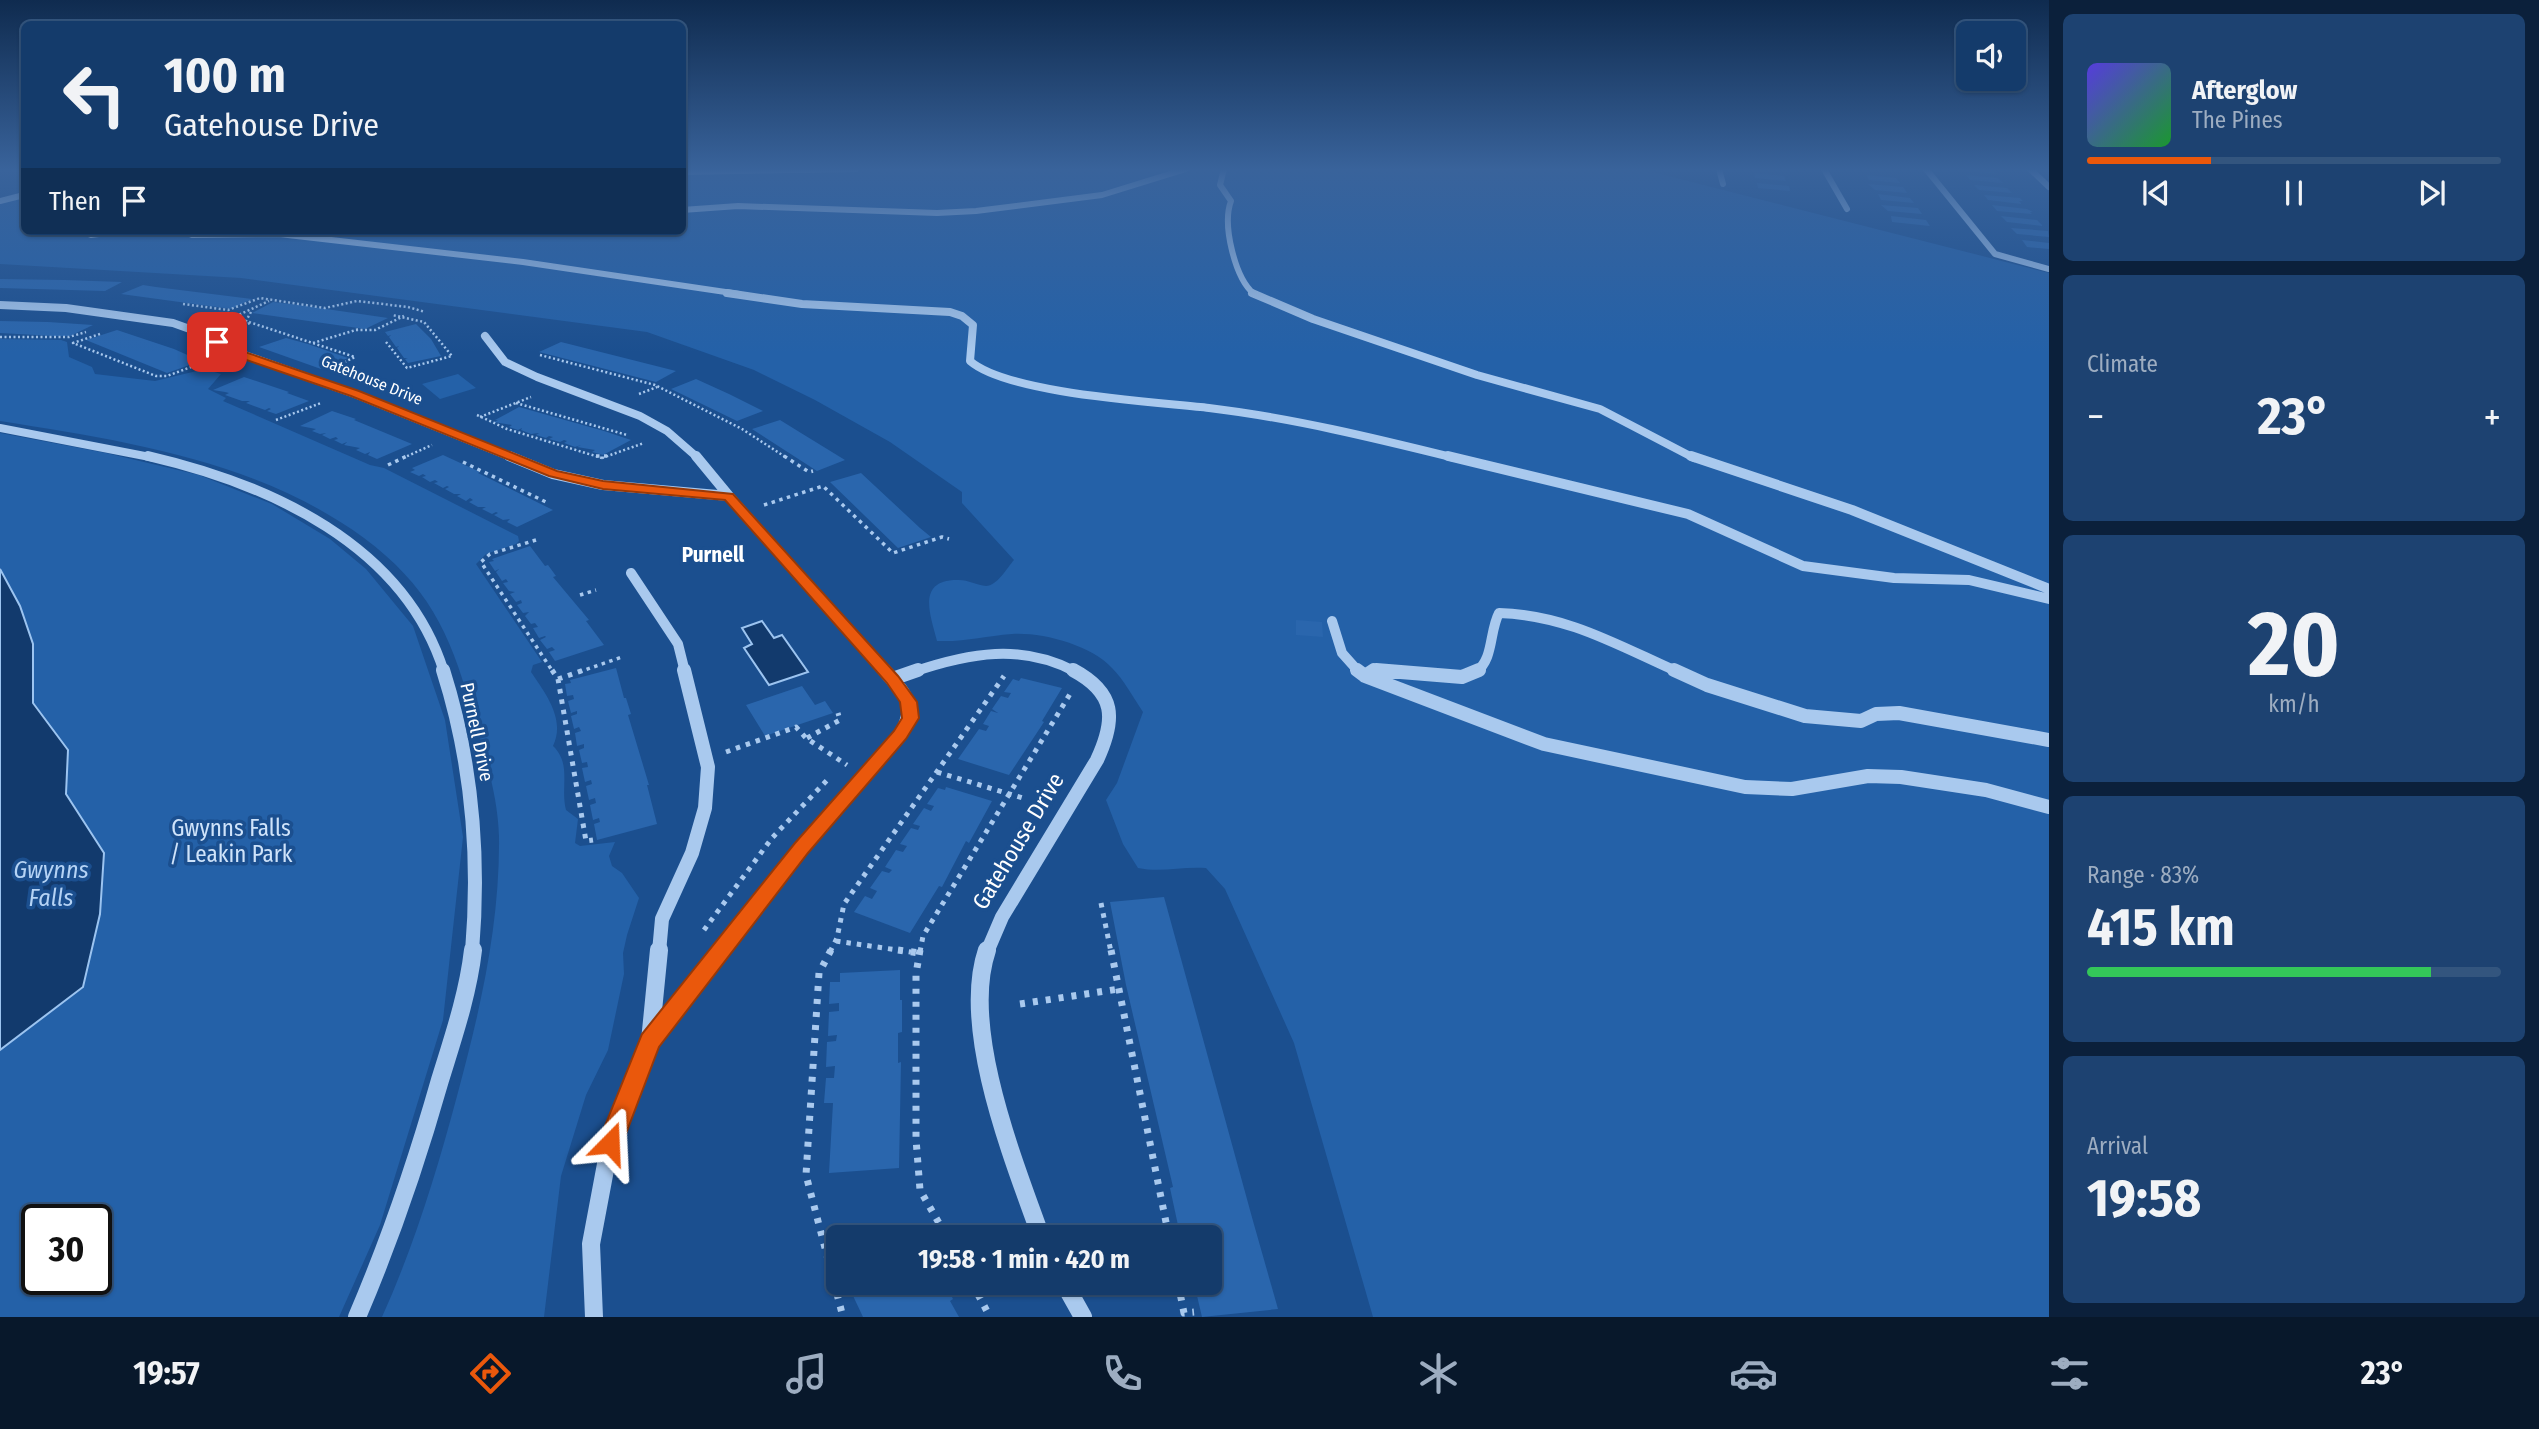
<!DOCTYPE html>
<meta charset="utf-8">
<style>
body{margin:0;font-family:"Fira Sans Condensed",sans-serif;background:#1d4271;color:#f1f3f6;height:100vh;display:flex;flex-direction:column;font-size:26px;white-space:nowrap}
*{box-sizing:border-box;margin:0}
p{font-size:23px;color:#9dadc1}
.icon{flex:none;width:38px;height:38px;fill:none;stroke:currentColor;stroke-width:2;stroke-linecap:round;stroke-linejoin:round}
.map{position:relative;flex:1;overflow:hidden}
.details{display:flex;flex-direction:column;gap:14px;padding:14px;background:#0b203b;width:490px}
.details>*{flex:none}
.banner{position:absolute;left:21px;top:21px;width:665px;height:214px;border-radius:10px;box-shadow:0 2px 5px #0004,0 0 0 2px #33557e;background:#143b6b;color:#f1f3f6;overflow:hidden}
.tools{position:absolute;left:1956px;top:21px;display:grid;gap:14px}
.tools a{display:grid;place-items:center;width:70px;height:70px;border-radius:10px;background:#143b6b;box-shadow:0 2px 5px #0004,0 0 0 2px #33557e;font-size:35px}
.speed{position:absolute;left:21px;top:1204px;display:flex;gap:14px;font-size:35px;font-weight:700;text-align:center}
.speed>*{display:grid;place-content:center;width:91px;height:91px;border-radius:50%;background:#143b6b;box-shadow:0 2px 5px #0004,0 0 0 2px #33557e;line-height:1}
.speed .limit{border:4px solid #111;border-radius:10px;background:#fff;color:#111}
.pin{position:absolute;display:grid;place-items:center;width:60px;height:60px;color:#fff;margin:-30px;border-radius:14px;box-shadow:0 4px 10px #0006}
.me{position:absolute;width:77px;margin:-38px;rotate:21deg;stroke-linejoin:round;filter:drop-shadow(0 0 5px #0008)}
.turn{display:flex;align-items:center;gap:24px;height:147px;padding:0 28px;font-size:32px}
.turn .icon{width:91px;height:91px;stroke-width:2.5}
.turn b{display:block;font-size:49px;line-height:60px}
.then{display:flex;align-items:center;height:66px;padding:0 28px;background:#0003;gap:14px;font-size:26px}
.big{font-size:52px;font-weight:700;line-height:1.1}
.details .tile{flex:1;display:flex;flex-direction:column;justify-content:center;gap:10px;min-width:0;padding:0 24px;border-radius:10px;background:#1d4271}
.details .dial{align-items:center;gap:0}
.dial b{font-size:91px;line-height:1}
.song{display:flex;align-items:center;gap:21px}
.cover{width:84px;height:84px;border-radius:10px;background:linear-gradient(135deg,hsl(250 70% 55%),hsl(130 70% 35%))}
.played{height:7px;border-radius:4px;background:linear-gradient(90deg,#ea580c 30%,#33557e 30%)}
.keys{display:flex;justify-content:space-around;direction:ltr}
.heat{display:flex;justify-content:space-between;align-items:center;font-size:38px;direction:ltr}
.charge{height:10px;border-radius:5px;background:linear-gradient(90deg,#34c759 83%,#33557e 0)}
.trip{position:absolute;left:826px;top:1225px;width:396px;height:70px;border-radius:10px;background:#143b6b;box-shadow:0 2px 5px #0004,0 0 0 2px #33557e;font-weight:700;line-height:70px;text-align:center}
.menu{display:flex;height:112px;justify-content:space-around;align-items:center;background:#08182b;color:#9dadc1}
.menu .icon{width:49px;height:49px}
.menu .active{color:#ea580c}
.menu b{font-size:32px;color:#f1f3f6}
main{display:flex;flex:1;min-height:0}
.map>svg:first-child{display:block}
.green{fill:#2461a8;fill-rule:evenodd}
.water{fill:#123a6d;stroke:#9cc4f0;stroke-width:2}
.building{fill:#2a66ad}
.lines{fill:none;stroke-linecap:round;stroke-linejoin:round}
.path-far3{stroke:#a9c9ee;stroke-width:2.5;stroke-dasharray:2 2.5;stroke-linecap:butt}
.path-far2{stroke:#a9c9ee;stroke-width:3.5;stroke-dasharray:3.5 4.5;stroke-linecap:butt}
.path-far1{stroke:#a9c9ee;stroke-width:5;stroke-dasharray:4.5 6;stroke-linecap:butt}
.path{stroke:#a9c9ee;stroke-width:7;stroke-dasharray:5 8;stroke-linecap:butt}
.minor-far4{stroke:#a9c9ee;stroke-width:6}
.minor-far3{stroke:#a9c9ee;stroke-width:8}
.minor-far2{stroke:#a9c9ee;stroke-width:10}
.minor-far1{stroke:#a9c9ee;stroke-width:14}
.minor{stroke:#a9c9ee;stroke-width:18}
.route{fill:#ea580c;stroke:#983908;stroke-width:2}
.labels{text-anchor:middle;dominant-baseline:central;stroke-width:7;stroke-linejoin:round;paint-order:stroke}
.far-street-label{font-size:16px;fill:#fff;stroke:#1b4f8f}
.street-label{font-size:19px;fill:#fff;stroke:#1b4f8f}
.neighbourhood-label{font-size:21px;font-weight:bold;fill:#fff;stroke:#1b4f8f}
.near-park-label{font-size:23px;fill:#cfe3fa;stroke:#1b4f8f}
.near-street-label{font-size:23px;fill:#fff;stroke:#1b4f8f}
.near-water-label{font-size:24px;font-style:italic;fill:#b5d3f5;stroke:#1b4f8f}
</style>
<main>
<div class="map">
<svg width="2049" height="1317" viewBox="0 0 2049 1317">
<rect width="100%" height="100%" fill="#1b4f8f"/>
<path class="green" d="M683 169H1641L2049 273V1317H1373L1294 1043 1225 889 1206 868C1182 866 1162 873 1138 868L1123 844 1106 800 1117 783 1143 712C1133 697 1124 680 1112 668 1091 645 1042 632 1012 634 985 636 966 642 937 641 930 614 916 579 959 580 968 580 977 585 986 586 997 586 1007 568 1014 560L962 503V492L890 442 815 400 754 370 647 332 241 278 0 264V202L24 196V231H682Z
M0 339 61 340 67 342 69 357 92 367 95 374 155 381 205 369 221 374 208 389 226 398 223 401 370 465 384 468 518 536 519 541 516 544 486 554 476 564 542 662 533 665 531 672C545 693 566 719 553 746 572 764 560 788 566 810L578 819 575 843 580 846 615 842 609 856 612 866 622 873 639 898 627 935 623 953 624 974 608 1050 586 1095 561 1176 544 1317H382C414 1246 437 1171 457 1096 480 1011 500 925 499 837 498 792 482 747 470 705 450 632 427 585 364 538 259 461 126 441 0 421Z
M458 374 476 388 440 399 422 384Z
M0 433 106 453 199 475 272 504 330 539 366 569 413 626 445 720 463 837 443 1020 380 1225 339 1317H0ZM37 1220H96V1279H37Z"/>
<path class="water" d="M0 569 20 606 33 644V703L68 750 66 794 104 853 100 914 83 987 0 1050Z
M762 621 774 638 782 635 808 672 769 685 744 648 752 644 742 628Z"/>
<path class="building" d="M1960 169H1990L1997 174 1963 171Z
M1754 173 1784 176 1786 181 1755 178Z
M1866 175 1896 178 1900 183 1869 180Z
M1966 175 1998 178 2003 183 1970 180Z
M1757 183 1789 186 1790 191 1758 188Z
M1868 184 1903 187 1907 193 1875 190Z
M1974 185 2007 188 2012 193 1979 190Z
M1878 194 1910 198 1914 203 1881 200Z
M1984 195 2020 198 2023 201H2019L2022 204 1988 200Z
M1881 205 1918 208 1922 214 1888 211Z
M1992 205 2027 209 2033 212H2030L2032 214 1997 211Z
M1891 216 1926 220 1930 226 1892 222Z
M2001 216 2037 220 2043 226 2007 222Z
M2011 228 2048 231 2049 237 2017 234Z
M2022 240 2049 243V249L2027 247Z
M0 279 65 280 122 282 105 291 0 288Z
M143 285 156 287 252 299 231 309 121 294Z
M273 302 299 305 388 318 365 329 252 313Z
M0 321 48 322 93 325 70 336H54L0 333Z
M416 324 431 339 441 356 408 363 405 359 408 358H404L397 348 399 346 396 347 389 337 391 335 388 336 385 332Z
M117 330 174 349 201 361 167 373 86 340Z
M286 338 308 344 348 358 321 369 259 347Z
M561 342 573 345 676 371 656 382 539 352Z
M244 377 289 392 287 393 309 401 276 414 267 411 271 409 269 408 265 410 246 403 250 401H242L225 395 229 393 225 392 213 390Z
M696 379 729 394 763 411 737 421 671 389Z
M519 407 604 431 631 440 603 455 592 452 595 450 577 447 581 445 575 447 564 443 567 441 564 440 560 442 549 439 553 437 549 436 546 438 536 435 539 433 531 434 521 430 522 428 518 430 509 427 512 425 494 422 498 420H495Z
M332 411 356 419 354 420 412 444 377 459 368 455 370 452 365 454 356 450 360 448 344 445 347 442 342 444 334 440 338 439 336 437 330 439 322 435 326 433 320 434 312 431 316 429 300 426Z
M780 420 801 433 845 460 817 471 752 429Z
M443 455 480 472 478 473 553 510 517 527 507 522 510 519 503 520 494 515 498 513 496 512 492 514 482 509 486 507H478L469 502 473 500 470 498 466 501 457 496 461 494H454L445 489 449 487 447 486 443 488 434 483 438 482 435 480 430 482 422 477 426 476 423 474 419 476 410 472 415 470 412 468Z
M861 473 920 528 931 537 898 548 830 482Z
M530 546 545 566 548 565 556 576 553 577 589 620 586 621 604 645 555 661 549 652 555 650 552 647 547 649 540 640 546 637 545 636 539 638 533 628 538 627 535 623 531 624 525 616 529 612 523 613 517 605 522 603 521 600 516 602 510 594 515 592 509 591 503 583 508 582 506 579 502 581 496 572 499 569 495 571 489 562 494 561 492 559Z
M1296 620 1322 622 1323 637 1296 635Z
M616 668 624 698H626L631 714 628 715 649 785H647L657 824 597 840 594 824 600 822 599 818 593 820 590 805 596 803 595 798 589 800 586 786 592 784 591 780 585 782 582 768 588 767 587 762 582 763 579 750 584 748V744L577 746 575 733 581 731 579 727 574 729 571 716 577 714V711L571 713 568 701 574 699 573 695 567 696 565 684 571 683 570 680Z
M1021 678 1062 688 1042 721 1044 722 1009 775 958 759 979 729 986 731 989 726 983 724 991 711 998 713 992 709 1001 696 1008 698 1011 693 1004 692 1013 679 1019 681Z
M802 686 815 705 825 701 833 713 765 736 746 705Z
M946 787 992 801 969 843 966 841 942 887 939 886 910 933 854 912 865 896 872 899 877 891 870 888 882 871 889 873 892 870 885 867 896 850 903 852 907 846 900 844 911 828 918 830 920 826 913 824 924 808 931 811 934 806 927 804 938 788 945 790Z
M1164 897 1253 1221 1278 1309 1202 1317 1194 1283H1209V1237H1184L1182 1229 1179 1230 1170 1188 1173 1187 1126 985 1110 902Z
M900 970V1000H902V1032L898 1033V1063L901 1062 899 1168 829 1173 833 1103H824L826 1078H834L835 1066 826 1067 827 1042 836 1041 837 1035 828 1036 829 1012 839 1011V1003L829 1004 830 982H840V973Z
M910 1223 918 1237H885Z
M847 1283H945L953 1299 950 1301 959 1317H863Z"/>
<g class="lines">
<path class="path-far3" d="M183 304 228 310 260 298 325 308 357 301 408 307 425 312
M251 312 246 321 355 357 334 367
M223 322 269 301
M235 328 250 323
M356 330H375L404 316
M100 334 73 343 156 376H167L210 360
M0 337H69L86 332
M386 342 407 368 452 356 424 322 392 315
M313 343 359 329
M540 355 655 385 742 429 787 458
M639 394 657 387
M516 403 627 435
M477 415 507 429 602 458
M480 417 531 397
M276 420 321 403
M403 458 432 445
M602 458 644 443"/>
<path class="path-far2" d="M596 456H607
M784 456 809 472 813 471
M463 462 548 503
M388 465 407 456
M764 505 823 486 893 553 942 537 949 539
M536 540 490 554 481 562 553 672
M580 595 596 590
M579 672 622 657"/>
<path class="path-far1" d="M552 670 558 679 586 841 593 840
M558 679 584 670
M807 738 840 720 838 713
M726 752 796 727 806 738 847 765
M937 772 1026 799
M1101 903 1111 952
M704 930 772 838 830 777
M836 941 911 952
M830 952 837 938 844 904 1004 676
M920 952 923 936 1070 694"/>
<path class="path" d="M831 950 819 973 806 1175 843 1317
M898 950 919 953
M920 950 916 974V1139L920 1190 947 1237
M1111 950 1169 1237
M1020 1004 1119 989
M972 1283 990 1317
M1178 1283 1184 1313 1194 1312"/>
<path class="minor-far4" d="M1224 169 1220 185 1231 201C1222 225 1235 278 1254 294
M1719 169 1723 184
M1824 169 1847 209
M1926 169 1995 254 2049 269
M2030 169 2049 187
M682 172 856 169
M0 201 24 195
M682 210 738 206 937 213 976 211 1102 195 1186 169
M81 231 91 235 121 231
M182 231 192 235 279 234 523 262 739 294"/>
<path class="minor-far3" d="M727 293 802 304 950 312 962 316 973 325 970 361C1008 394 1156 402 1209 408 1292 418 1374 438 1455 458
M1252 293 1313 319 1477 375 1600 409 1694 458
M0 305 66 308 173 323 198 332 236 352 355 394 513 458
M485 336 505 362 537 377 640 416 667 431 698 458
M0 428 155 458"/>
<path class="minor-far2" d="M148 456C269 484 404 544 444 672
M509 456 553 474 603 485 729 496 886 672
M696 456 729 496
M1448 456 1688 514 1803 566 1894 578 1969 580 2049 599
M1691 456 1852 510 2049 589
M631 573 678 644 685 672
M1332 621 1342 653 1359 672
M913 672C969 653 1022 643 1076 672
M1371 672H1398
M1476 672C1494 659 1489 632 1499 613 1567 615 1617 645 1678 672"/>
<path class="minor-far1" d="M443 670C472 761 480 857 472 952
M1357 670 1365 676 1544 744 1745 787 1792 789 1868 776 1901 777 1986 790 2049 807
M1376 670 1462 677 1479 670
M1674 670 1707 685 1805 716 1861 721 1876 714 1899 713 2049 740
M1365 676 1374 670
M892 679 918 670
M659 952 662 919 692 853 705 808 708 767 684 670
M720 952 802 848 900 735C918 705 905 694 884 670
M987 952 1002 917 1097 760C1116 719 1116 693 1073 670"/>
<path class="minor" d="M987 950C960 1029 1014 1161 1041 1237
M650 1041 659 950
M1064 1283 1083 1317
M357 1317C390 1240 417 1161 440 1080 453 1038 468 994 473 950
M594 1317 591 1244 610 1143 650 1041 722 950"/>
</g>
<linearGradient id="sky" x2="0" y2="1"><stop stop-color="#0f2b4f"/><stop offset="0.48" stop-color="#39639b"/><stop offset="1" stop-color="#39639b" stop-opacity="0"/></linearGradient>
<rect width="2049" height="353" fill="url(#sky)"/>
<path class="route" d="M213 340H220L239 350 359 391 557 471 603 481 733 494 898 676 917 702 919 718 906 739 808 853 659 1047 619 1152 610 1155 601 1152 598 1143 642 1034 795 843 894 731 902 718 900 702 887 683 725 500 603 489 549 476 351 396 232 355 213 344Z"/>
<g class="labels">
<g class="far-street-label">
<text transform="translate(372 380) rotate(22)">Gatehouse Drive</text>
</g>
<g class="street-label">
<text transform="translate(477 732) rotate(78)">Purnell Drive</text>
</g>
<g class="neighbourhood-label">
<text x="713" y="555">Purnell</text>
</g>
<g class="near-park-label">
<text x="231" y="828">Gwynns Falls<tspan x="231" dy="26">/ Leakin Park</tspan></text>
</g>
<g class="near-street-label">
<text transform="translate(1018 841) rotate(-59)">Gatehouse Drive</text>
</g>
<g class="near-water-label">
<text x="51" y="870">Gwynns<tspan x="51" dy="28">Falls</tspan></text>
</g>
</g>
</svg>
<div class="tools">
<a><svg class="icon" aria-label="sound" viewBox="0 0 24 24"><path d="M4 9h4l5-4v14l-5-4H4zM17 9q2 3 0 6"/></svg></a>
</div>
<div class="speed"><div class="limit">30</div></div>
<div class="pin" style="left:217px;top:342px;background:#d93025"><svg class="icon" aria-label="arrive" viewBox="0 0 24 24"><path d="M6 21V4h12l-3 4 3 4H6"/></svg></div>
<svg class="me" style="left:610px;top:1143px" viewBox="-20 -20 40 40"><path d="M0-17L14 15 0 8-14 15z" fill="#ea580c" stroke="#fff" stroke-width="4"/></svg>
<div class="trip">19:58 · 1 min · 420 m</div>
<div class="banner">
<div class="turn"><svg class="icon" aria-label="left" viewBox="0 0 24 24"><path d="M17 20v-9H6M10 6l-5 5 5 5"/></svg><div><b>100 m</b>Gatehouse Drive</div></div>
<div class="then">Then<svg class="icon" aria-label="arrive" viewBox="0 0 24 24"><path d="M6 21V4h12l-3 4 3 4H6"/></svg></div>
</div>
</div>
<section class="details">
<div class="tile">
<div class="song"><i class="cover"></i><div><b>Afterglow</b><p>The Pines</p></div></div>
<div class="played"></div>
<div class="keys"><svg class="icon" aria-label="previous" viewBox="0 0 24 24"><path d="M18 5L8 12l10 7zM5 5v14"/></svg><svg class="icon" aria-label="pause" viewBox="0 0 24 24"><path d="M8 5v14M16 5v14"/></svg><svg class="icon" aria-label="next" viewBox="0 0 24 24"><path d="M6 5l10 7-10 7zM19 5v14"/></svg></div>
</div>
<div class="tile"><p>Climate</p>
<div class="heat"><a>−</a><b class="big">23°</b><a>+</a></div>
</div>
<div class="tile dial"><b>20</b><p>km/h</p></div>
<div class="tile"><p>Range · 83%</p><b class="big">415 km</b><div class="charge"></div></div>
<div class="tile"><p>Arrival</p><b class="big">19:58</b></div>
</section>
</main>
<nav class="menu">
<b>19:57</b>
<svg class="icon active" aria-label="directions" viewBox="0 0 24 24"><path d="M12 3l9 9-9 9-9-9zM9 14v-3h6M13 9l2 2-2 2"/></svg>
<svg class="icon" aria-label="music" viewBox="0 0 24 24"><path d="M9 18V5l10-2v13"/><circle cx="6" cy="18" r="3"/><circle cx="16" cy="16" r="3"/></svg>
<svg class="icon" aria-label="phone" viewBox="0 0 24 24"><path d="M5 4h4l2 5-3 2q2 4 5 5l2-3 5 2v4C11 20 4 13 5 4z"/></svg>
<svg class="icon" aria-label="climate" viewBox="0 0 24 24"><path d="M12 3v18M4 7l16 10M4 17L20 7"/></svg>
<svg class="icon" aria-label="car" viewBox="0 0 24 24"><path d="M5 17H2v-5l4-1 3-4h7l3 4 3 1v5h-3M9 17h6M6 11h13"/><circle cx="7" cy="17" r="2"/><circle cx="17" cy="17" r="2"/></svg>
<svg class="icon" aria-label="filters" viewBox="0 0 24 24"><path d="M4 7h16M4 17h16"/><circle cx="9" cy="7" r="2"/><circle cx="15" cy="17" r="2"/></svg>
<b>23°</b>
</nav>
